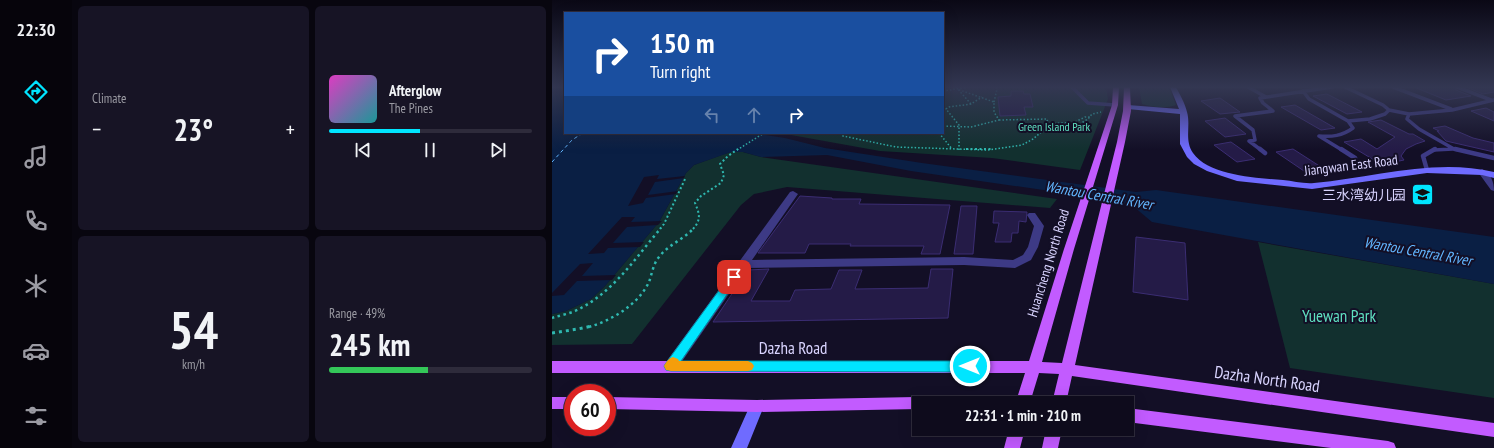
<!DOCTYPE html>
<meta charset="utf-8">
<style>
body{margin:0;font-family:"PT Sans Narrow","Noto Sans SC",sans-serif;background:#171425;color:#f1f3f6;height:100vh;display:flex;flex-direction:column;font-size:15px;white-space:nowrap}
*{box-sizing:border-box;margin:0}
p{font-size:13px;color:#9b9ba3}
.icon{flex:none;width:22px;height:22px;fill:none;stroke:currentColor;stroke-width:2;stroke-linecap:round;stroke-linejoin:round}
.map{position:relative;flex:1;overflow:hidden}
.details{display:flex;flex-direction:column;gap:6px;padding:6px;background:#08060f;width:480px}
.details>*{flex:none}
.banner{position:absolute;left:12px;top:12px;width:380px;height:122px;border-radius:0px;box-shadow:0 4px 16px #0002,0 0 0 1px #2e2b3b;background:#1a4fa0;color:#fff;overflow:hidden}
.speed{position:absolute;left:12px;top:384px;display:flex;gap:8px;font-size:20px;font-weight:700;text-align:center}
.speed>*{display:grid;place-content:center;width:52px;height:52px;border-radius:50%;background:#0e0b1c;box-shadow:0 4px 16px #0002,0 0 0 1px #2e2b3b;line-height:1}
.speed .limit{border:6px solid #d22;background:#fff;color:#111}
.pin{position:absolute;display:grid;place-items:center;width:34px;height:34px;color:#fff;margin:-17px;border-radius:8px;box-shadow:0 2px 6px #0006}
.me{position:absolute;width:44px;margin:-22px;rotate:270deg;stroke-linejoin:round;filter:drop-shadow(0 0 3px #0008)}
.turn{display:flex;align-items:center;gap:14px;height:84px;padding:0 20px;font-size:18px}
.turn .icon{width:52px;height:52px;stroke-width:2.5}
.turn b{display:block;font-size:28px;line-height:34px}
.lanes{display:flex;align-items:center;height:38px;padding:0 20px;background:#0003;justify-content:center;gap:20px;direction:ltr}
.lanes .off{opacity:.35}
.big{font-size:30px;font-weight:600;line-height:1.1}
.details .card{flex:1;display:flex;flex-direction:column;justify-content:center;gap:6px;min-width:0;padding:0 14px;border-radius:6px;background:#171425}
.details .dial{align-items:center;gap:0}
.dial b{font-size:52px;line-height:1}
.song{display:flex;align-items:center;gap:12px}
.cover{width:48px;height:48px;border-radius:6px;background:linear-gradient(135deg,hsl(310 70% 55%),hsl(180 70% 35%))}
.played{height:4px;border-radius:2px;background:linear-gradient(90deg,#00e5ff 45%,#2e2b3b 45%)}
.keys{display:flex;justify-content:space-around;direction:ltr}
.heat{display:flex;justify-content:space-between;align-items:center;font-size:22px;direction:ltr}
.charge{height:6px;border-radius:3px;background:linear-gradient(90deg,#34c759 49%,#2e2b3b 0)}
.details .tiles{flex:1;display:grid;gap:6px;grid-template-columns:repeat(2,1fr)}
.trip{position:absolute;left:360px;top:396px;width:222px;height:40px;border-radius:0px;background:#0e0b1c;box-shadow:0 4px 16px #0002,0 0 0 1px #2e2b3b;font-weight:600;line-height:40px;text-align:center}
main{display:flex;flex:1;min-height:0}
.dock{display:flex;flex-direction:column;width:72px;justify-content:space-around;align-items:center;background:#06040b;color:#9b9ba3}
.dock .icon{width:28px;height:28px}
.dock .selected{color:#00e5ff}
.dock b{font-size:18px;color:#f1f3f6}
.map>svg:first-child{display:block}
.green{fill:#12302f}
.water{fill:#0a1f44}
.pier{fill:#130f26}
.lines{fill:none;stroke-linecap:round;stroke-linejoin:round}
.ferry{stroke:#62b6ff;stroke-width:1;stroke-dasharray:3.5 3;stroke-linecap:butt}
.building{fill:#241b47;stroke:#3b2d73}
.path-far3{stroke:#2fb8b0;stroke-width:1.5;stroke-dasharray:1.5 2;stroke-linecap:butt}
.path-far2{stroke:#2fb8b0;stroke-width:2;stroke-dasharray:2 2.5;stroke-linecap:butt}
.path-far1{stroke:#2fb8b0;stroke-width:2.5;stroke-dasharray:2.5 3.5;stroke-linecap:butt}
.path{stroke:#2fb8b0;stroke-width:3;stroke-dasharray:3 4;stroke-linecap:butt}
.lane-far1{stroke:#3d3a85;stroke-width:3.5}
.lane{stroke:#3d3a85;stroke-width:4.5}
.street{fill:#3d3a85;fill-rule:evenodd}
.secondary{fill:#6f6bff;fill-rule:evenodd}
.primary{fill:#c25bff;fill-rule:evenodd}
.route{fill:#00e5ff;stroke:#0095a6}
.slow{fill:#f59e0b}
.labels{text-anchor:middle;dominant-baseline:central;stroke-width:4;stroke-linejoin:round;paint-order:stroke}
.far-park-label{font-size:12px;fill:#5fe0c0;stroke:#130f26}
.street-label{font-size:14px;fill:#d9d4ff;stroke:#130f26}
.poi-label{font-size:14px;fill:#d9d4ff;stroke:#130f26;text-anchor:end}
.water-label{font-size:15px;font-style:italic;fill:#62b6ff;stroke:#130f26}
.near-park-label{font-size:17px;fill:#5fe0c0;stroke:#130f26}
.near-street-label{font-size:17px;fill:#d9d4ff;stroke:#130f26}
</style>
<main>
<nav class="dock">
<b>22:30</b>
<svg class="icon selected" aria-label="directions" viewBox="0 0 24 24"><path d="M12 3l9 9-9 9-9-9zM9 14v-3h6M13 9l2 2-2 2"/></svg>
<svg class="icon" aria-label="music" viewBox="0 0 24 24"><path d="M9 18V5l10-2v13"/><circle cx="6" cy="18" r="3"/><circle cx="16" cy="16" r="3"/></svg>
<svg class="icon" aria-label="phone" viewBox="0 0 24 24"><path d="M5 4h4l2 5-3 2q2 4 5 5l2-3 5 2v4C11 20 4 13 5 4z"/></svg>
<svg class="icon" aria-label="climate" viewBox="0 0 24 24"><path d="M12 3v18M4 7l16 10M4 17L20 7"/></svg>
<svg class="icon" aria-label="car" viewBox="0 0 24 24"><path d="M5 17H2v-5l4-1 3-4h7l3 4 3 1v5h-3M9 17h6M6 11h13"/><circle cx="7" cy="17" r="2"/><circle cx="17" cy="17" r="2"/></svg>
<svg class="icon" aria-label="filters" viewBox="0 0 24 24"><path d="M4 7h16M4 17h16"/><circle cx="9" cy="7" r="2"/><circle cx="15" cy="17" r="2"/></svg>
</nav>
<section class="details">
<div class="tiles">
<div class="card"><p>Climate</p>
<div class="heat"><a>−</a><b class="big">23°</b><a>+</a></div>
</div>
<div class="card">
<div class="song"><i class="cover"></i><div><b>Afterglow</b><p>The Pines</p></div></div>
<div class="played"></div>
<div class="keys"><svg class="icon" aria-label="previous" viewBox="0 0 24 24"><path d="M18 5L8 12l10 7zM5 5v14"/></svg><svg class="icon" aria-label="pause" viewBox="0 0 24 24"><path d="M8 5v14M16 5v14"/></svg><svg class="icon" aria-label="next" viewBox="0 0 24 24"><path d="M6 5l10 7-10 7zM19 5v14"/></svg></div>
</div>
<div class="card dial"><b>54</b><p>km/h</p></div>
<div class="card"><p>Range · 49%</p><b class="big">245 km</b><div class="charge"></div></div>
</div>
</section>
<div class="map">
<svg width="942" height="448" viewBox="0 0 942 448">
<rect width="100%" height="100%" fill="#130f26"/>
<path class="green" d="M391 87H554L556 99 528 170 440 158 328 151 228 133H391Z
M587 87H617L624 105C613 109 600 107 590 104Z
M178 152H191L209 157 505 199 498 208 235 187 202 194 189 205 80 344 0 345V314L14 311 39 299 53 286 107 222 134 173 142 165Z
M706 242 942 284V398L738 368Z"/>
<path class="water" d="M0 87H13V133H199L233 138 273 148 370 163 584 192 604 190 942 237V284L600 222 581 206 519 194 359 171 275 155 209 157 191 152H179L142 165 134 173 107 222 53 286 39 299 14 311 0 314Z"/>
<path class="pier" d="M107 175 105 179 133 176 132 178 103 182 96 195 126 191 124 194 94 198 91 203 76 206 92 177Z
M70 217H83L79 222 110 221 106 225 75 227 61 243 92 242 88 247 56 248 52 253 36 254Z
M41 263 30 276 64 275 60 280 25 281 12 295 0 296V293L28 264Z"/>
<g class="lines">
<path class="ferry" d="M0 162 20 140 31 133"/>
</g>
<path class="building" d="M862 87H902L904 90 919 96 894 100Z
M914 87H942V92L931 94Z
M459 91H471L472 94H478L481 107H472L474 115 448 116 446 97 459 96Z
M775 94 810 112 795 114 761 96Z
M668 98 688 112 668 114 649 101Z
M743 105 783 128 769 130 729 107Z
M934 108 942 112V121L919 111Z
M673 118 694 134 673 137 653 121Z
M829 120 857 134H861L873 141 864 144 854 149 849 156 852 160 833 164 825 159 822 160 792 142 809 139 825 149 843 137 816 122Z
M893 126 921 138 942 143V152L894 141 885 131H887L881 128Z
M679 142 703 159 685 162 662 145Z
M741 149 769 167 752 171 724 152Z
M248 196 280 198V199H309L307 204 398 205 388 254H369L372 246H298L299 244H257L253 253H206Z
M409 206H425L421 254H402Z
M442 211 475 212 474 222 467 221 466 233H460L459 242H443L447 223H441Z
M584 237 633 243 636 300 581 292Z
M217 269 199 301H238L243 290 279 289 287 270H310L303 289 376 288 379 269H401L396 318 161 322 196 270Z"/>
<g class="lines">
<path class="path-far3" d="M404 87 419 104
M444 87H449
M391 91 416 87
M442 102 445 89 444 87
M447 120 495 119 496 124 523 122 533 117H538
M391 126 419 127 447 120 442 112V102L405 89
M288 133 291 136 344 147 436 150 470 145 481 139 494 128H513L526 125 536 119 540 114 549 112
M387 133 400 149
M185 150 212 133
M407 150V125L394 109 397 107 419 104 430 97"/>
<path class="path-far2" d="M414 149H441
M108 229 112 224 134 177
M141 229C150 219 147 213 143 203L149 196 169 183 172 175 168 164 176 156 186 149"/>
<path class="path-far1" d="M0 318C9 315 21 313 29 308 63 290 85 256 109 228
M37 327C60 320 86 305 97 282 100 274 101 264 107 257 116 245 132 239 142 228"/>
<path class="path" d="M0 333 26 329 40 326"/>
<path class="lane-far1" d="M520 87 536 103 563 105
M696 87 714 97
M793 87 831 105 837 110 857 114
M841 87 899 109
M905 87 939 100
M751 91 757 99 796 121 818 119 833 114 837 110
M709 150 697 141 703 140 701 130 683 116 721 111 711 103 708 98 780 87
M790 150 767 136C780 137 790 136 801 128L796 121
M882 150 901 149
M908 150 902 149 867 129 855 119 857 114 900 110 942 100"/>
<path class="lane" d="M708 149 713 153
M789 149 803 158
M903 149 942 158
M875 170 871 156 883 149"/>
<path class="street" d="M930 169C939 173 942 182 942 191L939 190 926 172Z
M241 191 246 194 200 260 412 257 461 260 471 255 476 247 482 226 475 215 477 213H483L492 226 486 247 479 260 463 268 412 265 195 268 124 370 119 372 114 370 112 366 114 362 238 192Z"/>
<path class="secondary" d="M618 87H624C628 95 633 103 635 112 639 126 632 140 641 153 657 176 706 178 731 180 741 181 752 184 762 183 821 178 882 158 942 172V178L930 175 875 173 760 189 685 181 655 171 642 164 635 157 628 144V114L576 109 572 107 576 105 627 109Z
M205 400 210 401 212 406 195 448H179L200 401Z"/>
<path class="primary" d="M561 87H567L566 105 522 249 490 362 510 363 565 142 571 111 572 87H578L579 111 573 142 523 365 942 423V437L520 376 514 403H500L507 374 487 373 480 396 491 398 493 403H367V409L205 412 55 409V397L205 400 466 395 473 373H0V361H477L512 249 560 105Z
M0 397H21V409H0Z
M575 408 836 441 842 443 844 448H779L575 422Z
M457 429H473L468 448H452Z
M494 429H510L506 448H490Z"/>
</g>
<linearGradient id="sky" x2="0" y2="1"><stop stop-color="#0a0815"/><stop offset="0.58" stop-color="#333752"/><stop offset="1" stop-color="#333752" stop-opacity="0"/></linearGradient>
<rect width="942" height="150" fill="url(#sky)"/>
<path class="route" d="M182 273 186 274 187 277 129 361H418L423 363 425 366 423 370 418 372 119 371 114 370 112 366 114 363 179 274Z"/>
<path class="slow" d="M121 357 126 359 127 361H196L200 363 202 366 200 370 196 371H119L114 370 112 366C115 361 116 359 121 357Z"/>
<defs>
<symbol id="school-square" viewBox="-11 -11 22 22"><rect x="-9" y="-9" width="18" height="18" rx="4" fill="#00e5ff" stroke="#130f26"/><path d="M0-5L7-2L0 1L-7-2ZM-4 1L0 2.5L4 1V4Q0 6-4 4Z" fill="#111"/></symbol>
</defs>
<g fill-rule="evenodd">
<use href="#school-square" x="858" y="182" width="25" height="25"/>
</g>
<g class="labels">
<g class="far-park-label">
<text x="502" y="126">Green Island Park</text>
</g>
<g class="street-label">
<text transform="translate(799 165) rotate(-7)">Jiangwan East Road</text>
<text transform="translate(496 263) rotate(-73)">Huancheng North Road</text>
</g>
<g class="poi-label">
<text x="854" y="195">三水湾幼儿园</text>
</g>
<g class="water-label">
<text transform="translate(547 195) rotate(10)">Wantou Central River</text>
<text transform="translate(866 251) rotate(10)">Wantou Central River</text>
</g>
<g class="near-park-label">
<text x="787" y="316">Yuewan Park</text>
</g>
<g class="near-street-label">
<text x="241" y="348">Dazha Road</text>
<text transform="translate(715 379) rotate(8)">Dazha North Road</text>
</g>
</g>
</svg>
<div class="speed"><div class="limit">60</div></div>
<div class="pin" style="left:182px;top:277px;background:#d93025"><svg class="icon" aria-label="arrive" viewBox="0 0 24 24"><path d="M6 21V4h12l-3 4 3 4H6"/></svg></div>
<svg class="me" style="left:418px;top:366px" viewBox="-20 -20 40 40"><circle r="17" fill="#00e5ff" stroke="#fff" stroke-width="3"/><path d="M0-11L8 9 0 5-8 9z" fill="#fff"/></svg>
<div class="trip">22:31 · 1 min · 210 m</div>
<div class="banner">
<div class="turn"><svg class="icon" aria-label="right" viewBox="0 0 24 24"><path d="M7 20v-9h11M14 6l5 5-5 5"/></svg><div><b>150 m</b>Turn right</div></div>
<div class="lanes"><svg class="icon off" aria-label="left" viewBox="0 0 24 24"><path d="M17 20v-9H6M10 6l-5 5 5 5"/></svg><svg class="icon off" aria-label="ahead" viewBox="0 0 24 24"><path d="M12 20V5M6 11l6-6 6 6"/></svg><svg class="icon" aria-label="right" viewBox="0 0 24 24"><path d="M7 20v-9h11M14 6l5 5-5 5"/></svg></div>
</div>
</div>
</main>
